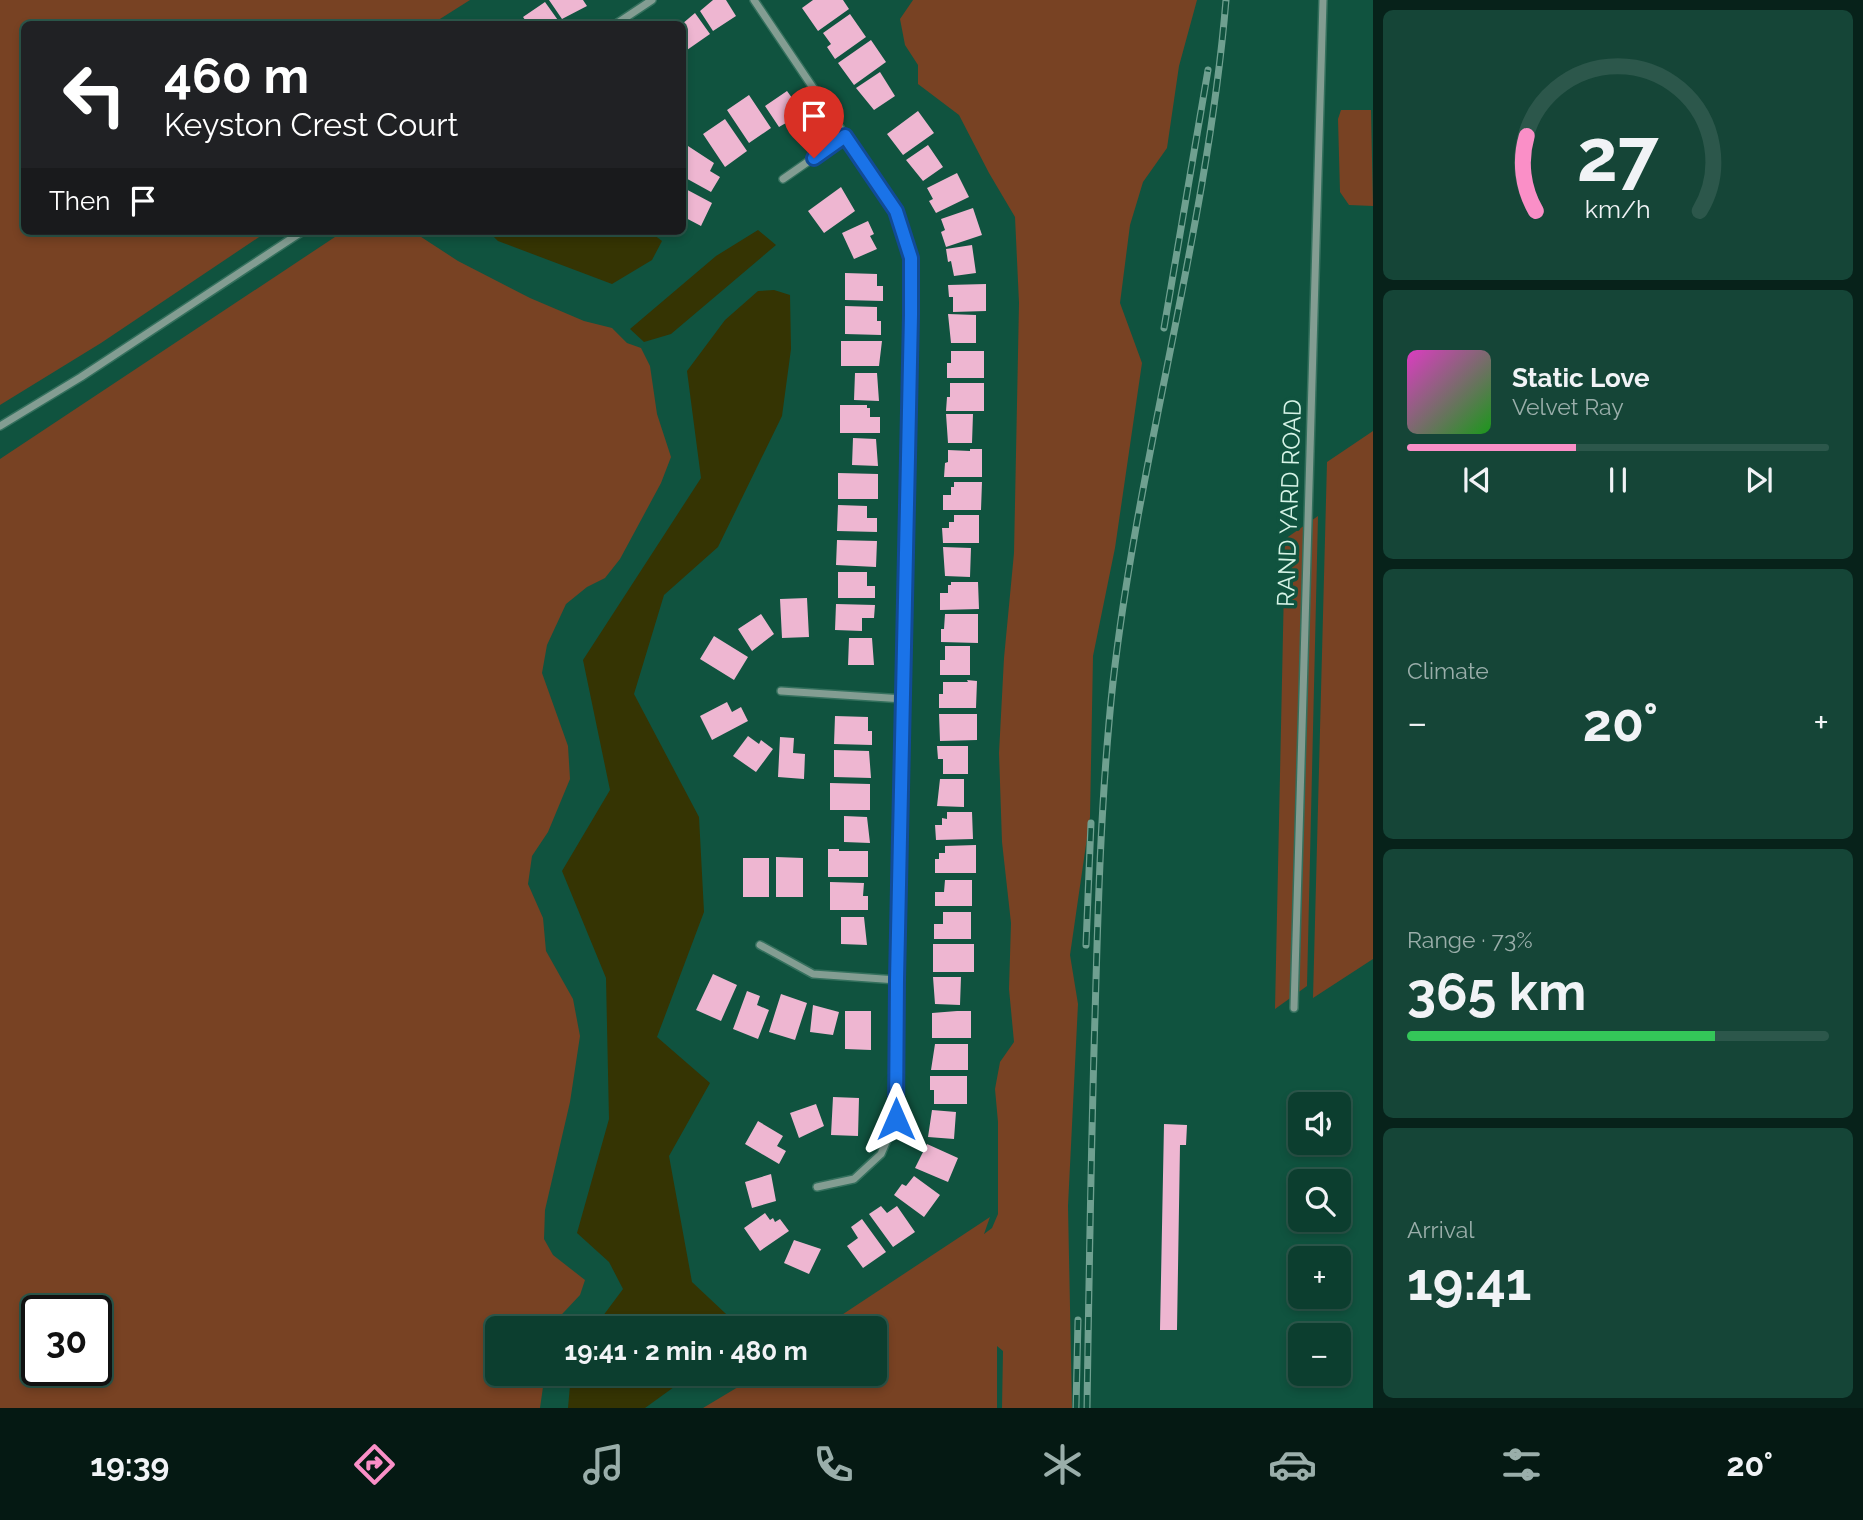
<!DOCTYPE html>
<meta charset="utf-8">
<style>
body{margin:0;font-family:Raleway,sans-serif;background:#154537;color:#f1f3f6;height:100vh;display:flex;flex-direction:column;font-size:26px;white-space:nowrap}
*{box-sizing:border-box;margin:0}
p{font-size:23px;color:#9aaeaa}
.icon{flex:none;width:38px;height:38px;fill:none;stroke:currentColor;stroke-width:2;stroke-linecap:round;stroke-linejoin:round}
.map{position:relative;flex:1;overflow:hidden}
.panel{display:flex;flex-direction:column;gap:10px;padding:10px;background:#07221a;width:490px}
.panel>*{flex:none}
.banner{position:absolute;left:21px;top:21px;width:665px;height:214px;border-radius:10px;box-shadow:0 4px 10px #0003,0 0 0 2px #2c574b;background:#202124;color:#fff;overflow:hidden}
.tools{position:absolute;left:1288px;top:1092px;display:grid;gap:14px}
.tools a{display:grid;place-items:center;width:63px;height:63px;border-radius:10px;background:#0c3e2f;box-shadow:0 4px 10px #0003,0 0 0 2px #2c574b;font-size:35px}
.speed{position:absolute;left:21px;top:1295px;display:flex;gap:14px;font-size:35px;font-weight:700;text-align:center}
.speed>*{display:grid;place-content:center;width:91px;height:91px;border-radius:50%;background:#0c3e2f;box-shadow:0 4px 10px #0003,0 0 0 2px #2c574b;line-height:1}
.speed .limit{border:4px solid #111;border-radius:10px;background:#fff;color:#111}
.pin{position:absolute;display:grid;place-items:center;width:60px;height:60px;color:#fff;margin:-72px -30px;border-radius:50% 50% 50% 0;rotate:-45deg;box-shadow:0 0 7px #0007}
.pin .icon{rotate:45deg}
.me{position:absolute;width:77px;margin:-38px;rotate:0deg;stroke-linejoin:round;filter:drop-shadow(0 0 5px #0008)}
.turn{display:flex;align-items:center;gap:24px;height:147px;padding:0 28px;font-size:32px}
.turn .icon{width:91px;height:91px;stroke-width:2.5}
.turn b{display:block;font-size:49px;line-height:60px}
.then{display:flex;align-items:center;height:66px;padding:0 28px;background:#0003;gap:14px;font-size:26px}
.big{font-size:52px;font-weight:700;line-height:1.1}
.panel .widget{flex:1;display:flex;flex-direction:column;justify-content:center;gap:10px;min-width:0;padding:0 24px;border-radius:10px;background:#154537}
.panel .dial{align-items:center;gap:0}
.dial svg{height:182px;overflow:visible;fill:none;stroke:#2c574b;stroke-width:7;stroke-linecap:round;text-anchor:middle}
.dial text{fill:#f1f3f6;stroke:none}
.song{display:flex;align-items:center;gap:21px}
.cover{width:84px;height:84px;border-radius:10px;background:linear-gradient(135deg,hsl(310 70% 55%),hsl(120 70% 35%))}
.played{height:7px;border-radius:4px;background:linear-gradient(90deg,#fa8fc7 40%,#2c574b 40%)}
.keys{display:flex;justify-content:space-around;direction:ltr}
.heat{display:flex;justify-content:space-between;align-items:center;font-size:38px;direction:ltr}
.charge{height:10px;border-radius:5px;background:linear-gradient(90deg,#34c759 73%,#2c574b 0)}
.trip{position:absolute;left:485px;top:1316px;width:402px;height:70px;border-radius:10px;background:#0c3e2f;box-shadow:0 4px 10px #0003,0 0 0 2px #2c574b;font-weight:700;line-height:70px;text-align:center}
.dock{display:flex;height:112px;justify-content:space-around;align-items:center;background:#051913;color:#9aaeaa}
.dock .icon{width:49px;height:49px}
.dock .current{color:#fa8fc7}
.dock b{font-size:32px;color:#f1f3f6}
main{display:flex;flex:1;min-height:0}
.map>svg:first-child{display:block}
.green{fill:#784223;fill-rule:evenodd}
.water{fill:#353403}
.building{fill:#eeb6d1}
.lines{fill:none;stroke-linecap:round;stroke-linejoin:round}
.street-casing{stroke:#34705d;stroke-width:10}
.street{stroke:#839d92;stroke-width:7}
.rail-casing{stroke:#6fa090;stroke-width:7}
.rail{stroke:#10533f;stroke-width:4.5;stroke-dasharray:13;stroke-linecap:butt}
.route-casing{stroke:#114b97;stroke-width:18}
.route{stroke:#1a73e8;stroke-width:12}
.labels{text-anchor:middle;dominant-baseline:central;stroke-width:7;stroke-linejoin:round;paint-order:stroke}
.street-label{font-size:24px;fill:#d6f4e7;stroke:#10533f}
</style>
<main>
<div class="map">
<svg width="1373" height="1408" viewBox="0 0 1373 1408">
<rect width="100%" height="100%" fill="#10533f"/>
<path class="green" d="M0 0H470L432 24H24V231H268L101 343 0 405Z
M913 0H1197L1179 66 1167 148 1143 182 1130 225 1120 303 1142 363 1115 548 1093 656 1090 817 1070 955 1078 1004 1068 1206 1072 1408H1002L1003 1351 997 1346V1408H703L758 1375 875 1374V1328H822L990 1217 984 1234 992 1228 998 1214V1122L995 1089 1000 1062 1014 1042 1009 989 1011 923 1002 842 999 753 1004 658 1014 553 1019 303 1015 217 989 173 959 115 918 84V65L905 45 900 19Z
M1341 110H1371L1373 206 1349 205 1340 192 1338 119Z
M344 231H412L458 261 530 298 584 321 612 328 627 343 641 348 650 366 657 414 671 457 661 483 620 559 605 578 587 587 566 604 547 645 542 673 568 746 570 779 548 832 532 856 528 884 543 918 546 951 573 999 580 1036 570 1102 545 1210 544 1239 553 1255 585 1280 580 1295 549 1328H497V1374H538L543 1387 540 1408H0V459ZM37 1311H96V1370H37Z
M1373 431V959L1313 998 1327 462Z
M1318 516 1307 986 1275 1009 1285 539Z"/>
<path class="water" d="M758 230 776 245 671 334 644 342 630 329 716 256Z
M488 231H649L662 241 652 260 612 284 498 241Z
M774 290 790 295 791 349 782 416 718 547 664 595 634 694 699 817 704 912 657 1037 710 1083 669 1156 692 1282 741 1328H594L623 1289 609 1262 577 1233 609 1119 606 978 562 871 610 790 583 660 701 478 687 371 725 320 758 291Z
M571 1374H692L645 1408H568Z"/>
<path class="building" d="M549 0H583L587 6 562 19Z
M713 0H726L736 16 713 31 700 11Z
M813 0H843L849 9 818 31 802 8Z
M545 2 560 23 528 24 523 17Z
M695 13 710 34 687 50 682 44V24Z
M850 14 866 37 835 59 827 47 831 44 823 33Z
M871 40 886 62 854 85 838 63Z
M880 72 895 96 874 110 856 88Z
M787 91 803 113 779 127 765 106Z
M749 95 771 128 749 143 727 110Z
M918 111 934 133 903 155 887 134Z
M725 119 747 151 725 167 703 134Z
M928 145 943 167 923 181 906 160Z
M688 146 714 163 710 171 720 177 711 192 682 176V156Z
M957 173 969 197 936 213 929 201 933 199 927 188Z
M682 187 712 203 701 226 682 216Z
M841 187 855 211 824 233 808 211Z
M973 208 982 235 946 247 941 232 945 230 941 219Z
M868 221 874 234 870 236 877 249 854 259 842 233Z
M972 245 976 273 954 276 951 261 948 262 946 249Z
M845 273 877 274V286H883V301L845 300Z
M986 284V311L953 312V297H949L948 285Z
M845 306 877 307V321H881V335L845 334Z
M948 314 976 315V343H951Z
M841 341H882L879 366H841Z
M951 351H984V378H947V363H951Z
M855 373H877L879 401 854 400Z
M950 383H984V411H946L947 397H950Z
M840 405H867V408H870V417H880V433H840Z
M946 414H973L972 443H948Z
M853 438 876 439 878 466 852 465Z
M970 449H982V477H944L945 463 948 462V450L970 451Z
M838 473 878 474V499H838Z
M954 482H982L981 510H943V495H951V487H954Z
M838 505 867 506V518H877V532L837 531Z
M954 515H979V543H943L942 528H949V522H954Z
M837 540 877 541 876 567 836 565Z
M943 547 971 548 970 577 945 576Z
M838 572H867V586H875V598H838Z
M951 582H978L979 609 940 610V593H948V585H951Z
M807 598 809 637 782 638 780 599Z
M836 604 875 605 874 618H862V631L835 630Z
M761 614 774 634 752 651 738 629Z
M945 614H978V643L941 642V629H944Z
M714 636 748 657 734 680 700 659Z
M849 638H872L874 665H848Z
M945 646H970V675H940V660H945Z
M967 680 977 681 976 708H939V694H943V682H968Z
M727 702 732 712 741 707 748 721 712 740 700 716Z
M939 714H977V740L940 741Z
M835 716 868 717V731H872V745L834 744Z
M748 736 759 744 761 740 773 749 756 772 733 756Z
M780 737 794 738 793 753 805 754 804 779 778 777Z
M937 746H968V774H943V759H938Z
M834 750 869 751 871 778 834 777Z
M940 779H964V807L937 806Z
M830 783 870 784V810H830Z
M947 812H972L973 839 936 840 935 825H942V818L947 819Z
M844 816 867 817 870 843 844 842Z
M976 845V873H935V859H939V853H945V846Z
M828 849H839V851H868V877H828Z
M776 857 803 858V897H776Z
M743 858H769V897H743Z
M945 880H972V906H935V892H944Z
M830 882 864 883 863 896H868V910H830Z
M943 912H971V939H934V924H943Z
M841 917H864L867 945 841 944Z
M933 944H974V972H933Z
M713 974 737 985 721 1021 696 1010Z
M933 977H961L960 1005 935 1004Z
M747 991 760 996 757 1005 769 1010 758 1039 733 1029Z
M781 994 807 1003 795 1040 769 1032Z
M813 1005 839 1012 833 1035 810 1032Z
M845 1011H871V1050L845 1049Z
M957 1011H971V1038H932V1013Z
M935 1044H968V1070H931Z
M930 1076H967V1104H934V1090H930Z
M833 1097 859 1098 858 1136 831 1135Z
M816 1104 824 1126 799 1138 790 1113Z
M932 1110 956 1112 954 1139 928 1137Z
M758 1121 783 1136 777 1146 786 1151 779 1164 745 1144Z
M1164 1124 1187 1125 1186 1145H1180L1177 1330H1160Z
M927 1144 958 1158 948 1182 915 1168Z
M771 1174 776 1201 752 1208 745 1182Z
M914 1176 940 1195 924 1217 894 1195 902 1184 906 1186Z
M881 1206 887 1213 897 1206 915 1232 893 1247 869 1214Z
M765 1213 770 1220 773 1218 775 1222 780 1219 789 1231 760 1251 744 1228Z
M862 1219 886 1252 863 1268 847 1246 858 1238 851 1227Z
M794 1240 821 1249 809 1274 784 1263Z"/>
<g class="lines">
<defs>
<path id="street" d="M754 0 896 211 910 258 904 699 897 980 896 1119 881 1154 854 1179 817 1187
M616 24 652 0
M783 179 845 136
M0 426 81 377 303 231
M781 691 904 699
M760 945 813 974 897 980
M1294 1008 1323 0"/>
</defs>
<use href="#street" class="street-casing"/>
<use href="#street" class="street"/>
<defs>
<path id="rail" d="M1164 328 1208 70
M1086 945 1091 823
M1076 1408 1078 1320
M1087 1408C1089 1277 1091 1147 1095 1016 1098 905 1101 793 1113 682 1139 453 1207 230 1226 0"/>
</defs>
<use href="#rail" class="rail-casing"/>
<use href="#rail" class="rail"/>
</g>
<g class="lines">
<defs>
<path id="route" d="M814 158 845 136 896 211 911 258V315L897 980 896 1119"/>
</defs>
<use href="#route" class="route-casing"/>
<use href="#route" class="route"/>
</g>
<g class="labels">
<g class="street-label">
<text transform="translate(1289 503) rotate(-88)">RAND YARD ROAD</text>
</g>
</g>
</svg>
<div class="tools">
<a><svg class="icon" aria-label="sound" viewBox="0 0 24 24"><path d="M4 9h4l5-4v14l-5-4H4zM17 9q2 3 0 6"/></svg></a>
<a><svg class="icon" aria-label="search" viewBox="0 0 24 24"><circle cx="10" cy="10" r="6"/><path d="M15 15l6 6"/></svg></a>
<a>+</a>
<a>−</a>
</div>
<div class="speed"><div class="limit">30</div></div>
<div class="pin" style="left:814px;top:158px;background:#d93025"><svg class="icon" aria-label="arrive" viewBox="0 0 24 24"><path d="M6 21V4h12l-3 4 3 4H6"/></svg></div>
<svg class="me" style="left:896px;top:1119px" viewBox="-20 -20 40 40"><path d="M0-17L14 15 0 8-14 15z" fill="#1a73e8" stroke="#fff" stroke-width="4"/></svg>
<div class="trip">19:41 · 2 min · 480 m</div>
<div class="banner">
<div class="turn"><svg class="icon" aria-label="left" viewBox="0 0 24 24"><path d="M17 20v-9H6M10 6l-5 5 5 5"/></svg><div><b>460 m</b>Keyston Crest Court</div></div>
<div class="then">Then<svg class="icon" aria-label="arrive" viewBox="0 0 24 24"><path d="M6 21V4h12l-3 4 3 4H6"/></svg></div>
</div>
</div>
<section class="panel">
<div class="widget dial"><svg viewBox="0 0 100 80">
<path d="M14 69A42 42 0 1 1 86 69"/>
<path d="M14 69A42 42 0 0 1 10 36" stroke="#fa8fc7"/>
<text x="50" y="56" font-size="32" font-weight="700">27</text>
<text x="50" y="72" font-size="11">km/h</text>
</svg></div>
<div class="widget">
<div class="song"><i class="cover"></i><div><b>Static Love</b><p>Velvet Ray</p></div></div>
<div class="played"></div>
<div class="keys"><svg class="icon" aria-label="previous" viewBox="0 0 24 24"><path d="M18 5L8 12l10 7zM5 5v14"/></svg><svg class="icon" aria-label="pause" viewBox="0 0 24 24"><path d="M8 5v14M16 5v14"/></svg><svg class="icon" aria-label="next" viewBox="0 0 24 24"><path d="M6 5l10 7-10 7zM19 5v14"/></svg></div>
</div>
<div class="widget"><p>Climate</p>
<div class="heat"><a>−</a><b class="big">20°</b><a>+</a></div>
</div>
<div class="widget"><p>Range · 73%</p><b class="big">365 km</b><div class="charge"></div></div>
<div class="widget"><p>Arrival</p><b class="big">19:41</b></div>
</section>
</main>
<nav class="dock">
<b>19:39</b>
<svg class="icon current" aria-label="directions" viewBox="0 0 24 24"><path d="M12 3l9 9-9 9-9-9zM9 14v-3h6M13 9l2 2-2 2"/></svg>
<svg class="icon" aria-label="music" viewBox="0 0 24 24"><path d="M9 18V5l10-2v13"/><circle cx="6" cy="18" r="3"/><circle cx="16" cy="16" r="3"/></svg>
<svg class="icon" aria-label="phone" viewBox="0 0 24 24"><path d="M5 4h4l2 5-3 2q2 4 5 5l2-3 5 2v4C11 20 4 13 5 4z"/></svg>
<svg class="icon" aria-label="climate" viewBox="0 0 24 24"><path d="M12 3v18M4 7l16 10M4 17L20 7"/></svg>
<svg class="icon" aria-label="car" viewBox="0 0 24 24"><path d="M5 17H2v-5l4-1 3-4h7l3 4 3 1v5h-3M9 17h6M6 11h13"/><circle cx="7" cy="17" r="2"/><circle cx="17" cy="17" r="2"/></svg>
<svg class="icon" aria-label="filters" viewBox="0 0 24 24"><path d="M4 7h16M4 17h16"/><circle cx="9" cy="7" r="2"/><circle cx="15" cy="17" r="2"/></svg>
<b>20°</b>
</nav>
